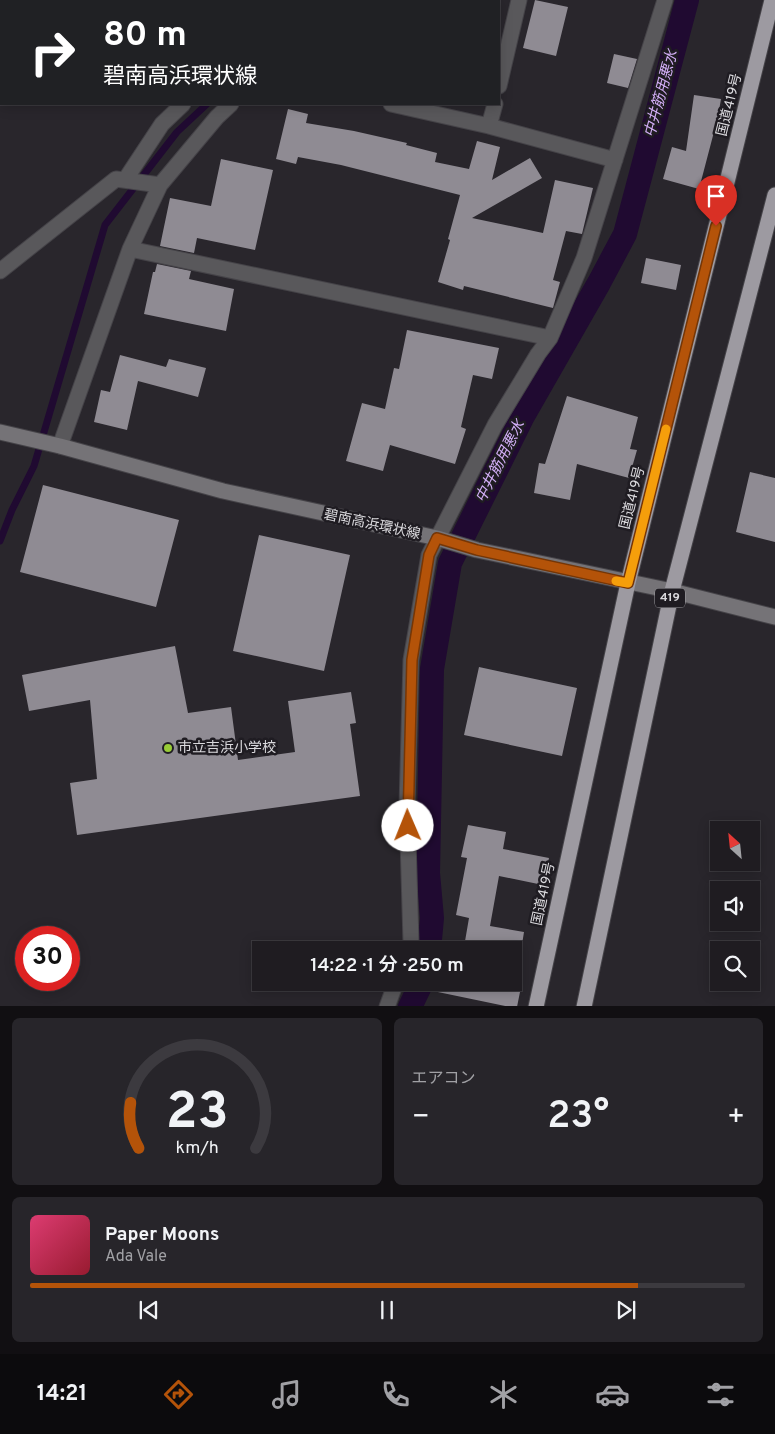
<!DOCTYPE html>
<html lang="ja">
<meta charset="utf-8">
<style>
body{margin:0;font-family:Overpass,"Noto Sans JP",sans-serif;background:#27252a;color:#f1f3f6;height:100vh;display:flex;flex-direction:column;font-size:19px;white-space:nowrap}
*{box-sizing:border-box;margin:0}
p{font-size:16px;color:#a1a1a5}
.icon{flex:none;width:28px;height:28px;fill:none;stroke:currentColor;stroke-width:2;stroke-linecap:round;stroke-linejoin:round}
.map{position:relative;height:1006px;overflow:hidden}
.details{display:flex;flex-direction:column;gap:12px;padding:12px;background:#110f12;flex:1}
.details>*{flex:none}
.guide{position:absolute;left:0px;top:0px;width:500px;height:105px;box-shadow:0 2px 12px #0003,0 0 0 1px #3c3a3f;background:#202124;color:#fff;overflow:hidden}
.needle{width:32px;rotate:333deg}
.controls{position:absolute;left:710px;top:821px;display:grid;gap:10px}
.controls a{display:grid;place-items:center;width:50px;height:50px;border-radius:0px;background:#1f1c21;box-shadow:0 2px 12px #0003,0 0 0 1px #3c3a3f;font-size:25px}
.speed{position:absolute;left:15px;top:926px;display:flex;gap:10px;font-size:25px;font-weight:700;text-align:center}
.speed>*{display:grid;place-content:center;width:65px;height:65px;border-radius:50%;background:#1f1c21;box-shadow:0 2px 12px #0003,0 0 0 1px #3c3a3f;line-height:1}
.speed .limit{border:8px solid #d22;background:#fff;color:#111}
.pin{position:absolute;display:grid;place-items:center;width:42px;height:42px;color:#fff;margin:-51px -21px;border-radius:50% 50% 50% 0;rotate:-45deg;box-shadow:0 0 5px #0007}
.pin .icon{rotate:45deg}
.me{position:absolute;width:55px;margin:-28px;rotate:359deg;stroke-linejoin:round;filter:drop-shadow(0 0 4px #0008)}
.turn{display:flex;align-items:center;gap:18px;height:105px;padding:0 20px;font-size:22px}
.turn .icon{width:65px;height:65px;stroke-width:2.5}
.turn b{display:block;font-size:35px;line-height:42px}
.big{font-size:38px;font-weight:600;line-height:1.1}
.details .card{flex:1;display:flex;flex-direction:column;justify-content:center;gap:8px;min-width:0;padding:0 18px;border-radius:8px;background:#27252a}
.details .dial{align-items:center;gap:0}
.dial svg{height:130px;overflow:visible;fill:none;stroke:#3c3a3f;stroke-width:7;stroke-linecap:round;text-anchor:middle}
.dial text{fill:#f1f3f6;stroke:none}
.song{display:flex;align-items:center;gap:15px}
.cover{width:60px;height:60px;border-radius:8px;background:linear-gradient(135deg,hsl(340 70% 55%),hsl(350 70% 35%))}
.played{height:5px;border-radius:2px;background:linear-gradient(90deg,#b45309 85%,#3c3a3f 85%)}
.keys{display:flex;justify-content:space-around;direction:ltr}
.heat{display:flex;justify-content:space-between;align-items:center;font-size:28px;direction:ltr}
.details .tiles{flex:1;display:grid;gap:12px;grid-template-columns:1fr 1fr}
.card:last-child{grid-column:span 2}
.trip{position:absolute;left:252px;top:941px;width:270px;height:50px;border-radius:0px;background:#1f1c21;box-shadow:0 2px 12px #0003,0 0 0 1px #3c3a3f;font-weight:600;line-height:50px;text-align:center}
.dock{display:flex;height:80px;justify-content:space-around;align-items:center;background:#0c0b0d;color:#a1a1a5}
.dock .icon{width:35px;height:35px}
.dock .current{color:#b45309}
.dock b{font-size:22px;color:#f1f3f6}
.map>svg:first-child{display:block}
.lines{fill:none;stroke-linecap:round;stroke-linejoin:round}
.stream{stroke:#200a31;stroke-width:7}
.canal{stroke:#200a31;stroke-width:24}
.building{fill:#8f8b93}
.street-casing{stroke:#454348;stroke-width:17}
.secondary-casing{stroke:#454348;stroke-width:17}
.highway-casing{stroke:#454348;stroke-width:17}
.street{stroke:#59585b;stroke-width:15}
.secondary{stroke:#757377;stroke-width:15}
.highway{stroke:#9d9aa1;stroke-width:15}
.route-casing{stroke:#753606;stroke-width:12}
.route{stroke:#b45309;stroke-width:9}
.slow{stroke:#f59e0b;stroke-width:9}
.poi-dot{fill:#98cb37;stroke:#1f1c22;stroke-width:2}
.labels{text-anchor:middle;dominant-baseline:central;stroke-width:5;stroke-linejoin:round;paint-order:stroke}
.shield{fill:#1f1c22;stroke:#a2a0a5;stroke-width:1}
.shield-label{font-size:12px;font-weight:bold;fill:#dad9dd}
.street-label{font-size:14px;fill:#dad9dd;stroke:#1f1c22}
.poi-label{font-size:14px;fill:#dad9dd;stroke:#1f1c22;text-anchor:start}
.water-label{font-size:15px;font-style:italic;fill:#d2aef6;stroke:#1f1c22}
</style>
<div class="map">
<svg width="775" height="1007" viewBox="0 0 775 1007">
<rect width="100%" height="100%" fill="#29262c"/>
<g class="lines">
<path class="stream" d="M285 1 286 0
M0 541 12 510 34 466 105 225 177 132 207 104"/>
<path class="canal" d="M429 950 432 918 428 873 432 669 450 563 523 416 599 283 625 234 687 0
M410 1007 422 982"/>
</g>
<path class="building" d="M535 0 568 7 556 56 523 48Z
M614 54 637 59 628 88 607 83Z
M694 95 721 99 716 128H715L699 189 663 179 672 147 686 151Z
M288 109 308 114 306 123 354 131 407 143 406 145 437 153 435 162 469 169 477 141 500 147 492 180 530 158 542 178 472 218 543 233 555 180 593 188 582 234 566 231 553 280 560 282 553 308 464 286 463 290 438 282 450 240 448 239 460 195 341 165 298 157 296 164 276 159Z
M221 159 273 170 255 250 197 238 194 253 160 246 170 198 211 206Z
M646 258 681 265 676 290 641 283Z
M157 264 191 271 189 279 234 289 226 331 144 314 153 272H155Z
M407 330 499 348 492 379 473 375 461 427 466 429 455 464 390 445 383 471 346 461 362 403 385 409 394 368 399 369Z
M120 355 166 367 169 359 206 368 198 397 138 381 127 430 94 422 101 390 110 392Z
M567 396 638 417 630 449 637 450 629 478 577 464 570 500 534 493 539 463 545 464Z
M750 472 775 478V542L736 532Z
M43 485 179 520 156 607 20 572Z
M259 535 350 555 324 671 233 651Z
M175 646 188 713 231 707 238 760 295 752 288 701 351 692 356 723 350 724 360 796 77 835 70 783 97 779 90 700 29 711 22 675Z
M479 667 577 688 562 756 464 735Z
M468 825 506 832 503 849 549 858 543 885 499 876 490 926 524 932 520 957 514 956V950H480L464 947 469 918 456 915 467 858 461 857Z
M434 982H522L517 1007H510L433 991Z"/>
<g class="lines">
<defs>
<path id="street" d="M122 0 125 1
M11 1V0
M110 1V0
M265 1 266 0
M299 1 300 0
M499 86 519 0
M391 104 489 126 495 104
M489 126 615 160
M125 180 162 124 183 104
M130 249 550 338
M0 271 116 179 160 185
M60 446 130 249 160 185 217 117 231 104
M408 950 411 942 407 806 411 660 429 555 495 425 538 354 550 338 584 258 665 0
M387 1007 396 982"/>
<path id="secondary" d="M0 432 60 446 223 491 437 538 477 550 672 591 775 617"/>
<path id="highway" d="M536 1007 628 583 772 0
M584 1007 672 591 775 195"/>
</defs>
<use href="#street" class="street-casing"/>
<use href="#secondary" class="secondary-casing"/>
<use href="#highway" class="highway-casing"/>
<use href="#street" class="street"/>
<use href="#secondary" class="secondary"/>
<use href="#highway" class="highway"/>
</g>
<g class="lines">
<defs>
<path id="route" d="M408 826 412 660 429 555 437 538 477 550 628 583 716 226"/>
</defs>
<use href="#route" class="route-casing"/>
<use href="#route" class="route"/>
<path class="slow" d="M616 581 628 583 666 429"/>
</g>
<circle class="poi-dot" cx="168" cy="748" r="5"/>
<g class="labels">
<rect class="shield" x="655" y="588.5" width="30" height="19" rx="4"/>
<g class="shield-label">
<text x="670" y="598">419</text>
</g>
<g class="street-label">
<text transform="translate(730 105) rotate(-76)">国道419号</text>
<text transform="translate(633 498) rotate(-76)">国道419号</text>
<text transform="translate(372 525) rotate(12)">碧南高浜環状線</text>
<text transform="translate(544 894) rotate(-78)">国道419号</text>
</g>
<g class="poi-label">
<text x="178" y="748">市立吉浜小学校</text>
</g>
<g class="water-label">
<text transform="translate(662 94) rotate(-75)">中井筋用悪水</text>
<text transform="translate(501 462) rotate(-63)">中井筋用悪水</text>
</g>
</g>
</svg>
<div class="controls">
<a><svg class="needle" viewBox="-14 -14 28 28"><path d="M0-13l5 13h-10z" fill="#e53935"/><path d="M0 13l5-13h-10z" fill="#a1a1a5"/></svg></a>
<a><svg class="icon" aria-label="sound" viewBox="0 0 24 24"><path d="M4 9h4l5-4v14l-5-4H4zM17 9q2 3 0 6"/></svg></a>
<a><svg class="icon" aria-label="search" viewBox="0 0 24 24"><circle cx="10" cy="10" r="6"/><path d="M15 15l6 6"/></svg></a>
</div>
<div class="speed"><div class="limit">30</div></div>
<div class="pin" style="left:716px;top:226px;background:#d93025"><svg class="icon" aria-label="arrive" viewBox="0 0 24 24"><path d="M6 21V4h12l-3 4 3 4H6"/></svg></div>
<svg class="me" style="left:408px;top:826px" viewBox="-20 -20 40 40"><circle r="19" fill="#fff"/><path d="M0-13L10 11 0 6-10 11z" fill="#b45309"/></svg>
<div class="trip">14:22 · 1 分 · 250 m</div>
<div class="guide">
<div class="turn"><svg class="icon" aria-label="right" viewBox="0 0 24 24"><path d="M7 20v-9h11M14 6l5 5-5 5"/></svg><div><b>80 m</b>碧南高浜環状線</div></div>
</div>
</div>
<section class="details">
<div class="tiles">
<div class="card dial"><svg viewBox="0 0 100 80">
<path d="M14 69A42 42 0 1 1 86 69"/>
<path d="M14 69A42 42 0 0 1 9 41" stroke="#b45309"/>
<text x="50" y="56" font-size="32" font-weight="700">23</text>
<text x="50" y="72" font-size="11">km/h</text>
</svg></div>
<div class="card"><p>エアコン</p>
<div class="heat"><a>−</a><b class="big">23°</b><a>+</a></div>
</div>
<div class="card">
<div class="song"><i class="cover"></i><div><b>Paper Moons</b><p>Ada Vale</p></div></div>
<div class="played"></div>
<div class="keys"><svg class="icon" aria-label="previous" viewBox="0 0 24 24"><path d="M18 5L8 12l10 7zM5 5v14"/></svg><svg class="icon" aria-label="pause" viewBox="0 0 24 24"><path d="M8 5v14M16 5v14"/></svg><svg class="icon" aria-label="next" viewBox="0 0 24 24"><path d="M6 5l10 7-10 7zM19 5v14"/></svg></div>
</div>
</div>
</section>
<nav class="dock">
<b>14:21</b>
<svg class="icon current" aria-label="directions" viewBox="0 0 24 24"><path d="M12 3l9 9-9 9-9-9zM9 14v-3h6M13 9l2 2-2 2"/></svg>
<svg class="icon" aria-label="music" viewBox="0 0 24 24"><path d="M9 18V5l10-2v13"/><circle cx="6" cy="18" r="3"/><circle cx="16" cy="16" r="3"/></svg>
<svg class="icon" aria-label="phone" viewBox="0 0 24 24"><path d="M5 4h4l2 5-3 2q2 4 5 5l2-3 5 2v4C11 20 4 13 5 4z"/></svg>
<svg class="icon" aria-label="climate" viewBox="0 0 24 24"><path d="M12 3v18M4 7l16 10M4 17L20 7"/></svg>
<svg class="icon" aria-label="car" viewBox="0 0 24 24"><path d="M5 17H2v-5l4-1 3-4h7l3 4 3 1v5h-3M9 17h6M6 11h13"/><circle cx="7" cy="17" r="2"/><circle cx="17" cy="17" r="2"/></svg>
<svg class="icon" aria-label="filters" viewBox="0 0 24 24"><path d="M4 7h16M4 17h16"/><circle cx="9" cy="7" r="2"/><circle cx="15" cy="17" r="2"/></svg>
</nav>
